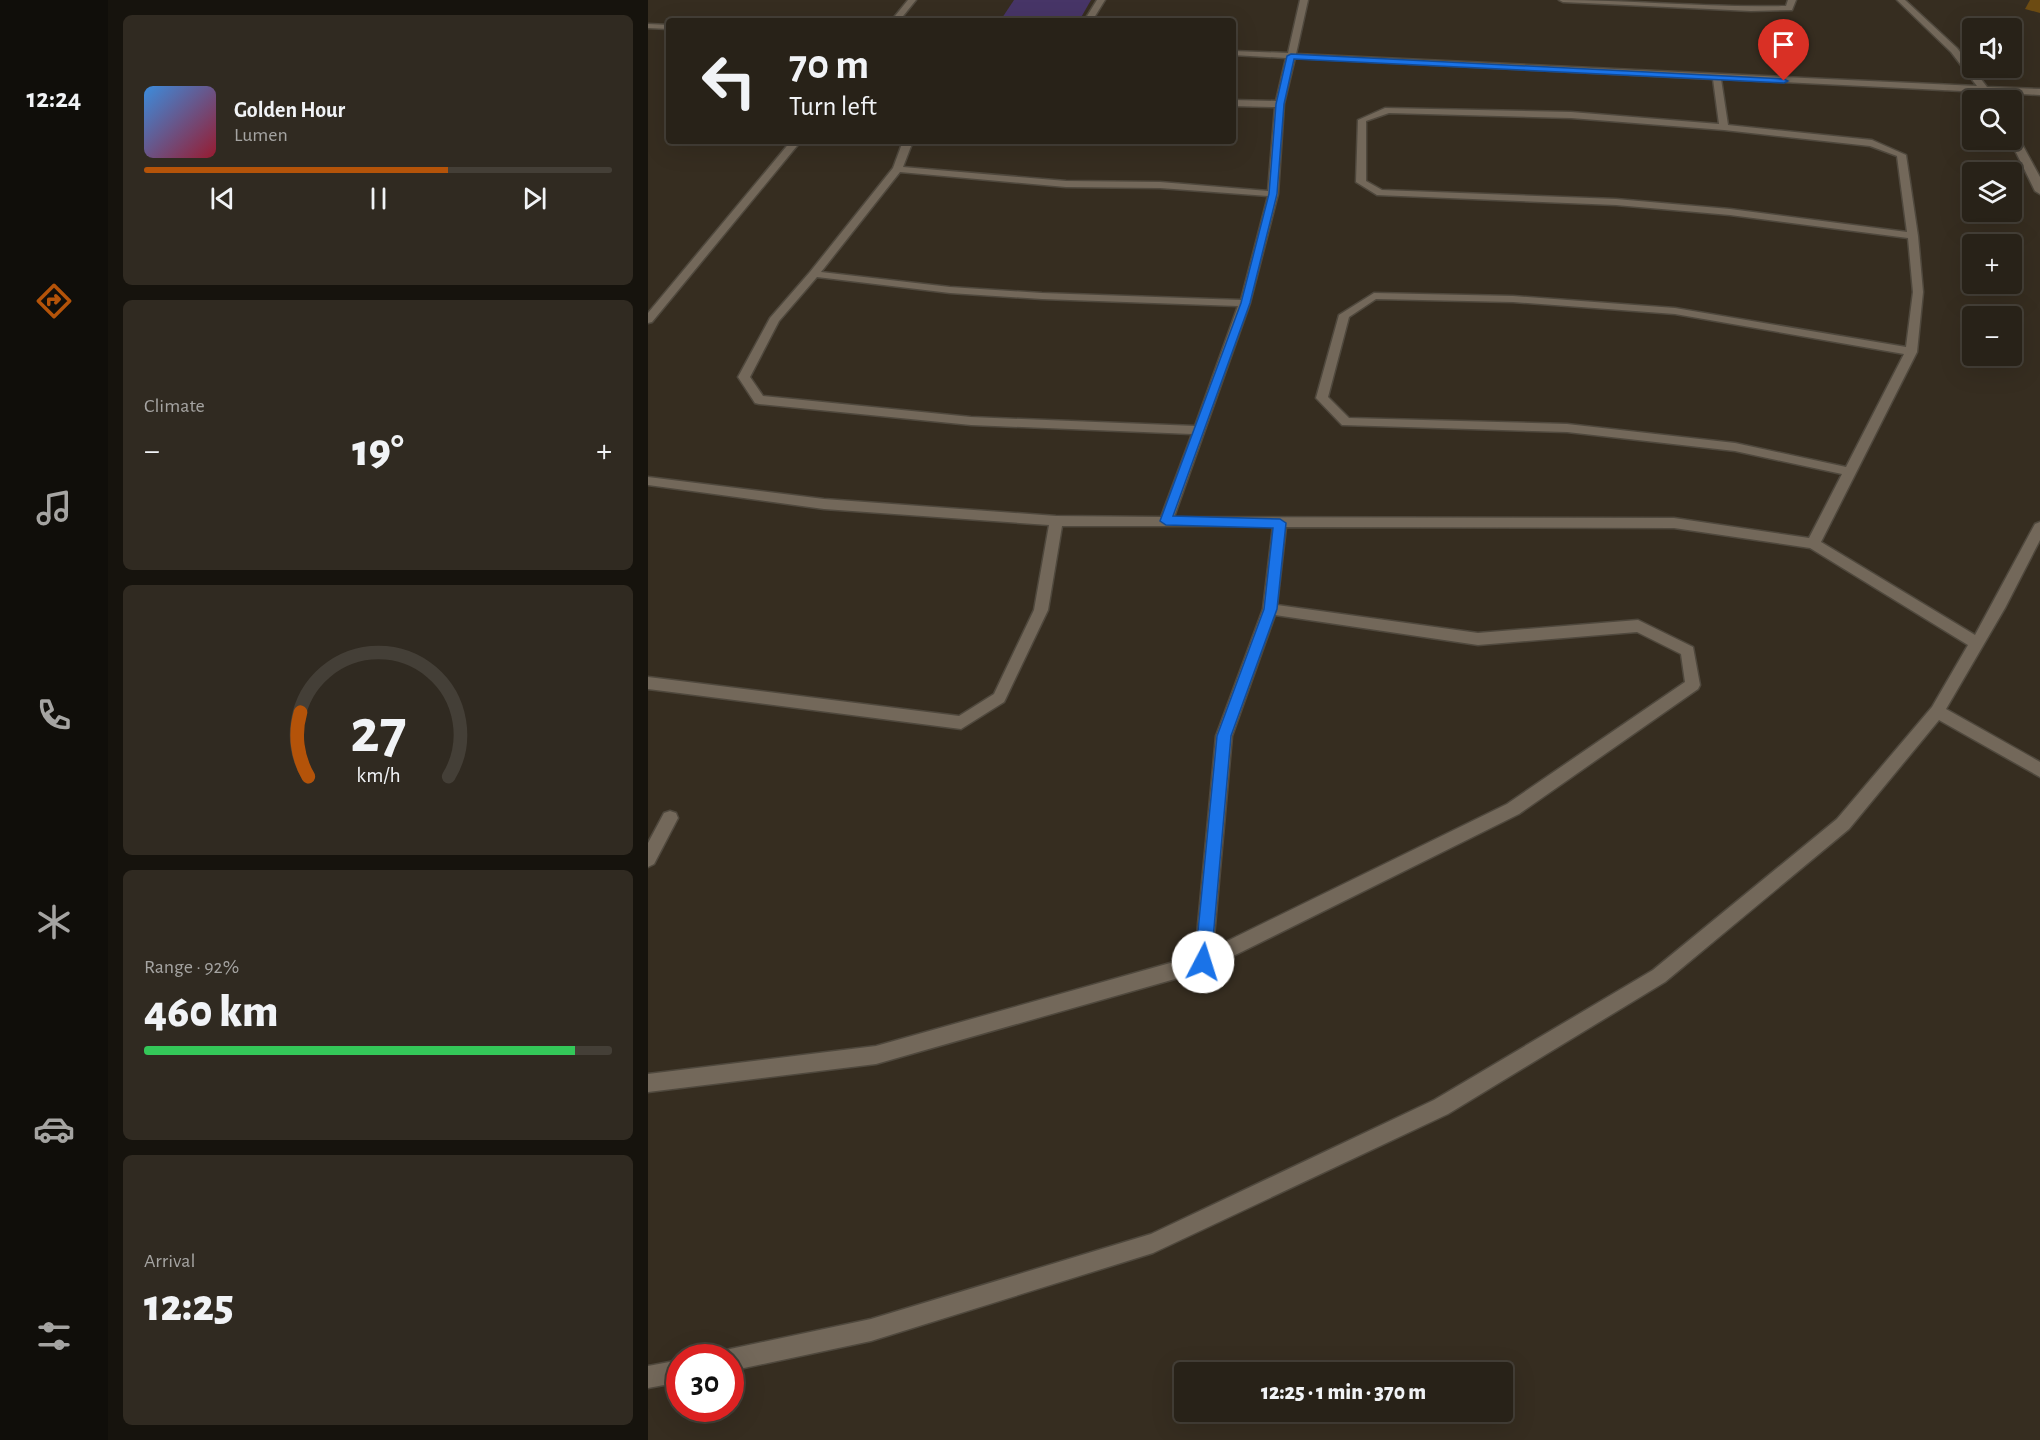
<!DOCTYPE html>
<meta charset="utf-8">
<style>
body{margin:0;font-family:"Alegreya Sans",sans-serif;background:#302a21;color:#f1f3f6;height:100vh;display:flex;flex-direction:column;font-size:22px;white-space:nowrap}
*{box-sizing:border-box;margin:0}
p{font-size:20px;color:#a5a4a2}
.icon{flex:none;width:33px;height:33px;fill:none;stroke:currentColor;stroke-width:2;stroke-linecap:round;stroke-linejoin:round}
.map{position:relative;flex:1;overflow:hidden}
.panel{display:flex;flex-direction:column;gap:15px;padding:15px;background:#16130d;width:540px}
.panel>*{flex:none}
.hud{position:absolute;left:18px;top:18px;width:570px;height:126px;border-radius:6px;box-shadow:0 6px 24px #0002,0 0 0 2px #443f37;background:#282218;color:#f1f3f6;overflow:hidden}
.buttons{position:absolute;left:1314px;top:18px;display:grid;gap:12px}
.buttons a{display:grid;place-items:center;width:60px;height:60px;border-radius:6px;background:#282218;box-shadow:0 6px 24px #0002,0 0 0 2px #443f37;font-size:30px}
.speed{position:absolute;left:18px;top:1344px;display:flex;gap:12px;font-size:30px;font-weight:700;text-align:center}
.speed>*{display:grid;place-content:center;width:78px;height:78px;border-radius:50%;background:#282218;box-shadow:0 6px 24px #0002,0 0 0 2px #443f37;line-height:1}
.speed .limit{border:9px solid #d22;background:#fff;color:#111}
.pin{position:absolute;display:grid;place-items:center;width:51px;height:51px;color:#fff;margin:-62px -26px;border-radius:50% 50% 50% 0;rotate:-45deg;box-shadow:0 0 6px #0007}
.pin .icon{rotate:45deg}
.me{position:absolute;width:66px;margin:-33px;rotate:5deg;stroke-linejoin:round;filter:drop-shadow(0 0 4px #0008)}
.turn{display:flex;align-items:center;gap:21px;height:126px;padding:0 24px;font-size:27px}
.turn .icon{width:78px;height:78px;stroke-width:2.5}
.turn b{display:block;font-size:42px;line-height:51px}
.big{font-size:45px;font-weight:800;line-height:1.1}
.panel .tile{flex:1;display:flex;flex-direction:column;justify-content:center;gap:9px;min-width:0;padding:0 21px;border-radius:9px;background:#302a21}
.panel .dial{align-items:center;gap:0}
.dial svg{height:156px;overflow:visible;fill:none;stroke:#443f37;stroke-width:7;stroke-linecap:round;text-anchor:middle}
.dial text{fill:#f1f3f6;stroke:none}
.song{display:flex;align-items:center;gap:18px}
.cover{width:72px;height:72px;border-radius:9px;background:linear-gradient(135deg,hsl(210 70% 55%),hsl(350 70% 35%))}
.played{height:6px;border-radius:3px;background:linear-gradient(90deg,#b45309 65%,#443f37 65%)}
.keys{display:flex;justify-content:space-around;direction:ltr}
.heat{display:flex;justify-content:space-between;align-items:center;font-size:33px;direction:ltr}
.charge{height:9px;border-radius:4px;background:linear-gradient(90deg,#34c759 92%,#443f37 0)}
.trip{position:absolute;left:526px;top:1362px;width:339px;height:60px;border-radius:6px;background:#282218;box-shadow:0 6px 24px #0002,0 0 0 2px #443f37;font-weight:800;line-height:60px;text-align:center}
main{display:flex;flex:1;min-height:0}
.tab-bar{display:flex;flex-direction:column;width:108px;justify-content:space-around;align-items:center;background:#100e0a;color:#a5a4a2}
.tab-bar .icon{width:42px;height:42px}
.tab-bar .on{color:#b45309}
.tab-bar b{font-size:27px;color:#f1f3f6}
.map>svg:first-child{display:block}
.green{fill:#473567}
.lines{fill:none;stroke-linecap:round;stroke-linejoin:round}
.minor-casing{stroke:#4f483d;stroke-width:3}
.minor{fill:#73685a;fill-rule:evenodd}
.wall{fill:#6c4b12}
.route{fill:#1a73e8;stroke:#114b97;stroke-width:1.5}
</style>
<main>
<nav class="tab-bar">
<b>12:24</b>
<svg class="icon on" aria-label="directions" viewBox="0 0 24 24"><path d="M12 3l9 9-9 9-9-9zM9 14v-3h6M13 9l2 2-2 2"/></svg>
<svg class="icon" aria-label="music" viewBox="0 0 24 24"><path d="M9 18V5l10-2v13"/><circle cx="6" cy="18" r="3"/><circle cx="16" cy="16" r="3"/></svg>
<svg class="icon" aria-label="phone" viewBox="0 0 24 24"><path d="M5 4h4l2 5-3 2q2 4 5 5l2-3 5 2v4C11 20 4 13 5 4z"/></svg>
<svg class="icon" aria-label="climate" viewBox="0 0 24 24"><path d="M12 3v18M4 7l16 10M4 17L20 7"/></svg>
<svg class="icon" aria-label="car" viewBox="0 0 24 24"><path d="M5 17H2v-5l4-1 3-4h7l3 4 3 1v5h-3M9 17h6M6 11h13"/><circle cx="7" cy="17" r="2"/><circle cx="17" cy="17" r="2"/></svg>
<svg class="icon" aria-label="filters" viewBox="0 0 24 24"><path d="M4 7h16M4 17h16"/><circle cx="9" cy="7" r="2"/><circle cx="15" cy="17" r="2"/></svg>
</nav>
<section class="panel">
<div class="tile">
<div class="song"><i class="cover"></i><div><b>Golden Hour</b><p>Lumen</p></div></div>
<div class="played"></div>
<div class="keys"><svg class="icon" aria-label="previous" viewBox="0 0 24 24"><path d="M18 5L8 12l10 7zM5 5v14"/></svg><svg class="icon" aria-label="pause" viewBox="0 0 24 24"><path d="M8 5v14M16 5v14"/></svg><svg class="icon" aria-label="next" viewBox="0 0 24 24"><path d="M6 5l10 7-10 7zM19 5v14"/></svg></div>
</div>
<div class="tile"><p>Climate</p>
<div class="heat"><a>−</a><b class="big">19°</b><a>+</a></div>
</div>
<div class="tile dial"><svg viewBox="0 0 100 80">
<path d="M14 69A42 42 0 1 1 86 69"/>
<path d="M14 69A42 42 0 0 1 10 36" stroke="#b45309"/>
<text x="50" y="56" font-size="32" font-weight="700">27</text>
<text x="50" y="72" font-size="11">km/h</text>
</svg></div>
<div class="tile"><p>Range · 92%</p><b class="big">460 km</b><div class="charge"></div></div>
<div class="tile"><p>Arrival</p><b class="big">12:25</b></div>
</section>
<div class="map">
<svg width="1392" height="1440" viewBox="0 0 1392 1440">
<rect width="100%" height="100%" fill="#362d20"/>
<path class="green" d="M366 0H443L431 21H352Z"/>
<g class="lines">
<defs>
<path id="minor" d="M260 0H268L251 21H243Z
M449 0H457L444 21H436Z
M652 0H660L648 54 1329 86 1303 52 1249 0H1257L1309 48 1339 87 1392 89V95L1343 92 1346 97 1342 100 1334 92 1073 79 1080 125 1224 140 1258 155 1270 236 1275 292 1269 352 1173 542 1327 635 1387 524 1392 522V540L1357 608 1298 709 1392 762V777L1291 720 1201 829 1017 982 800 1114 505 1253 223 1341 82 1371V1358H72L74 1352 82 1349 223 1319 503 1234 786 1100 1005 970 1189 819 1284 707 1320 645 1162 548 1026 528 638 527 629 605 830 633 990 620 1045 647 1052 685 1050 689 871 814 555 971 228 1064 0 1092V1074L228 1046 547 956 568 736 615 609 625 526H414L400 610 358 698 356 702 313 729 0 689V677L311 716 346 694 386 610 401 525 176 509 0 485V477L176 499 408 516 513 517 544 434 323 425 111 404 107 403 90 377 122 318 162 272 245 168 255 141H265L255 167 418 181 512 182 620 191 627 107 585 106V100L628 101 638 58 585 55V51L640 53ZM647 58 1065 79 1071 124 923 112 737 108 710 120 708 182 729 195 968 205 1082 215 1260 238 1265 292 1258 347 1027 308 865 296 726 293 691 315 668 398 694 425 919 432 1087 451 1194 474 1161 538 1026 518 526 517 602 303 630 194 636 104ZM741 113 923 118 1076 130 1222 146 1249 156 1259 232 1082 209 968 199 734 190 718 181V121ZM252 172 418 187 512 188 620 196 593 300 394 293 302 287 173 272ZM169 277 302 293 394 299 590 306 547 426 323 417 115 396 102 377 131 321ZM728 299 865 302 1027 314 1256 354 1198 467 1087 443 919 424 701 418 680 397 701 317ZM627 615 830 645 989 632 1033 654 1037 682 859 804 565 948 584 736Z
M911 0C987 0 1062 8 1138 6L1140 0H1148L1144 10 1103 11 915 2Z
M0 24 21 25V29L0 28Z
M1364 132 1369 135 1392 177V194L1387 191 1362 140Z
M143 141H153L4 322 0 323V313Z
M22 811 28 813 30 818 6 864 0 867V843L16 813Z
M32 1360V1382L0 1388V1366Z"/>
</defs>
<use href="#minor" class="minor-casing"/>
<use href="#minor" class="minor"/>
</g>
<path class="wall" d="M1382 0H1392V13L1377 9Z"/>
<path class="route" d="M643 54 1136 79 1140 81 1136 83 646 59 636 104 629 194 602 303 525 516 632 519 638 523 629 609 583 736 563 962 561 968 555 970 550 968 547 962 569 736 616 609 625 528 518 525 512 521 593 303 621 194 628 104 639 56Z"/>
</svg>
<div class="buttons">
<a><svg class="icon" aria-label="sound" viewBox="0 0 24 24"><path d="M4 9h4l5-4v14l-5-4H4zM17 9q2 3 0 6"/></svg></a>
<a><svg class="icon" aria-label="search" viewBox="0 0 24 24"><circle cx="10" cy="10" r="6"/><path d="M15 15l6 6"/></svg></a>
<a><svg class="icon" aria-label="layers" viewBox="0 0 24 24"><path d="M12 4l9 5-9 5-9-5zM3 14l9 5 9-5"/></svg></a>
<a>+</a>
<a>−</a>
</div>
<div class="speed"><div class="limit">30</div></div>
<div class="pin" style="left:1136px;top:81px;background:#d93025"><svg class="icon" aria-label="arrive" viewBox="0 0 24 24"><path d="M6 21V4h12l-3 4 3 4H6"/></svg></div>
<svg class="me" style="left:555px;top:962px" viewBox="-20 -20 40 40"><circle r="19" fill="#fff"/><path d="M0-13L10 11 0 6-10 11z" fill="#1a73e8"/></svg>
<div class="trip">12:25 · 1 min · 370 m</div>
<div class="hud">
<div class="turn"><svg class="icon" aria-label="left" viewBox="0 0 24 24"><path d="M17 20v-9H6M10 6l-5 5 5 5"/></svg><div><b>70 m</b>Turn left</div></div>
</div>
</div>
</main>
